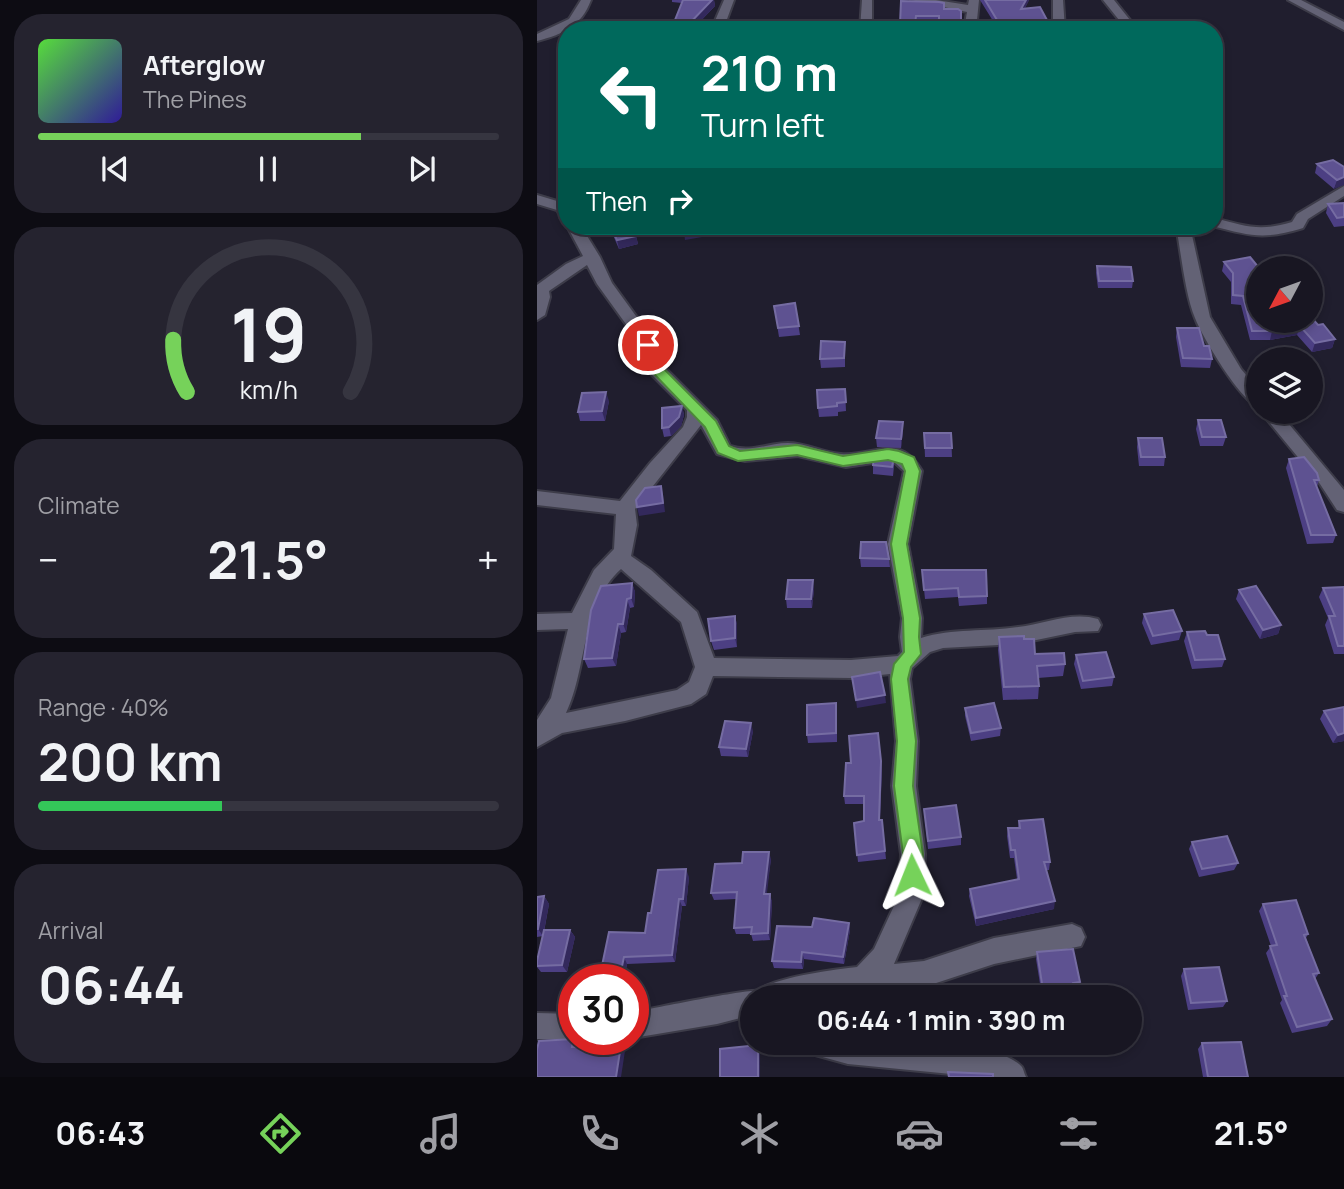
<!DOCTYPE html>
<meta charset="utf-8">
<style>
body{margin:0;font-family:Manrope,sans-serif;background:#25232f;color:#f1f3f6;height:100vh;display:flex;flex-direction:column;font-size:26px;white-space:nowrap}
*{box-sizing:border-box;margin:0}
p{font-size:23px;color:#9f9fa5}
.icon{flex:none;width:38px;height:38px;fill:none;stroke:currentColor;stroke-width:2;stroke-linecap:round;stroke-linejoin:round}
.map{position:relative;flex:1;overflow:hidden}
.side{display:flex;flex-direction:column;gap:14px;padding:14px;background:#0d0c13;width:537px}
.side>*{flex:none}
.hud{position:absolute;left:21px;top:21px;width:665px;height:214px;border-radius:28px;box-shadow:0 4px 10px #0003,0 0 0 2px #363540;background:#00695c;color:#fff;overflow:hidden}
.needle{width:46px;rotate:229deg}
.buttons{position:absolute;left:709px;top:256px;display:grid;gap:14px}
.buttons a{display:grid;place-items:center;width:77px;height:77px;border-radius:50%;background:#181622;box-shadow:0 4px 10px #0003,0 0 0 2px #363540;font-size:35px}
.speed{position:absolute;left:21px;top:964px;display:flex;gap:14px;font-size:35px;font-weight:700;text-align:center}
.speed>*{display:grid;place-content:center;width:91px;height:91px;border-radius:50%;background:#181622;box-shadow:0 4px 10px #0003,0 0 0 2px #363540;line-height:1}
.speed .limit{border:10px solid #d22;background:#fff;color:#111}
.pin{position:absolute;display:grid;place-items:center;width:60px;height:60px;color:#fff;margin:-30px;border:4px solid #fff;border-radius:50%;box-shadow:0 2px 7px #0007}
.me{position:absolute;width:77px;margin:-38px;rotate:358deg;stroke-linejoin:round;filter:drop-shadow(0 0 5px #0008)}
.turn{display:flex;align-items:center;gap:24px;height:147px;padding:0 28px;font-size:32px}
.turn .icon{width:91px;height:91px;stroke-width:2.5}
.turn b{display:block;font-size:49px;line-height:60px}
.then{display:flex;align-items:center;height:66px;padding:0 28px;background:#0003;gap:14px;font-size:26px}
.big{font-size:52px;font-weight:700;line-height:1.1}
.side .widget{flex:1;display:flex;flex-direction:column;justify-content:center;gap:10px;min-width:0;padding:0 24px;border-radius:28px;background:#25232f}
.side .dial{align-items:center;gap:0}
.dial svg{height:182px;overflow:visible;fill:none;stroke:#363540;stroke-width:7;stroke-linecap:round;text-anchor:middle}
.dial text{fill:#f1f3f6;stroke:none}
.song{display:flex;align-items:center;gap:21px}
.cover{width:84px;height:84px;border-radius:10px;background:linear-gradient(135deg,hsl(110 70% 55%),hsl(250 70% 35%))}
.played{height:7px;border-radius:4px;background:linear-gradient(90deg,#76d25a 70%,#363540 70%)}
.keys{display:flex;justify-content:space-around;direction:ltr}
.heat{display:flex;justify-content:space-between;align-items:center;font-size:38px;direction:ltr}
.charge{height:10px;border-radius:5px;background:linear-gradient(90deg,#34c759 40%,#363540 0)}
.trip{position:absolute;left:203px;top:985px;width:402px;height:70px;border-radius:35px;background:#181622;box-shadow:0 4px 10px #0003,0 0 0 2px #363540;font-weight:700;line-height:70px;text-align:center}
.tabs{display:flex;height:112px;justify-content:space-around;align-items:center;background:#0a090e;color:#9f9fa5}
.tabs .icon{width:49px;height:49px}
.tabs .on{color:#76d25a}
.tabs b{font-size:32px;color:#f1f3f6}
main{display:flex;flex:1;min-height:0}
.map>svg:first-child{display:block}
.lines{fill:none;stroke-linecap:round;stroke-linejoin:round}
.minor-casing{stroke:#3d3c49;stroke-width:4}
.minor{fill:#636275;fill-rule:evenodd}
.wall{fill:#4c3f83}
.shaded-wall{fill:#33295c}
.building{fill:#5e5291;stroke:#756ca2;stroke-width:2}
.route{fill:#76d25a;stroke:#4d883a;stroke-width:2}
</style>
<main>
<section class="side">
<div class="widget">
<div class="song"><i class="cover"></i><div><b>Afterglow</b><p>The Pines</p></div></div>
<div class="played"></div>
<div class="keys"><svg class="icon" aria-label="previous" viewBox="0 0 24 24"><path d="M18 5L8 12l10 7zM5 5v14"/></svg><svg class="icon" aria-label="pause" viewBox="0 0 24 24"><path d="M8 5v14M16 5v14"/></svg><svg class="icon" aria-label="next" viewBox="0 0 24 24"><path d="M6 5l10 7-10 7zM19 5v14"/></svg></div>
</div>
<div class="widget dial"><svg viewBox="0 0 100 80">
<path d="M14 69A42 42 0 1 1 86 69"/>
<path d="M14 69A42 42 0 0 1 8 46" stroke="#76d25a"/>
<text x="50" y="56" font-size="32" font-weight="700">19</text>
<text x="50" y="72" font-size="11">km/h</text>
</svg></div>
<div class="widget"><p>Climate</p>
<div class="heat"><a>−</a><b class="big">21.5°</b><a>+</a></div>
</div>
<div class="widget"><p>Range · 40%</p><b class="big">200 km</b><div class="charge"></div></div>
<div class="widget"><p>Arrival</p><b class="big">06:44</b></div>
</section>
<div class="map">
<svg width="807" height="1077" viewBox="0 0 807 1077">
<rect width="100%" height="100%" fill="#201e2e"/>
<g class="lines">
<defs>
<path id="minor" d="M44 0H54C44 27 26 34 0 41V34L32 19Z
M187 0H197L186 30H174Z
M325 0H335V30H323Z
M374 0H399L431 5 432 0H442L439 30H427L430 12Z
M516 0H526L528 30H516Z
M566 0H577L601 30H590Z
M751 0H764L807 22V30Z
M807 186V196L771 219 766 228C727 240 714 236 675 226H677V218C709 226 722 232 755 222L760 214Z
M0 195 30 204V218L25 217 20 210 0 204Z
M30 226H44L63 257 75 283 120 345 129 369 180 420 193 446C214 453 231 443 251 443 270 443 286 453 304 454 339 457 361 431 385 471L371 544 385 618 384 638C416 628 448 632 481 627 507 624 535 611 561 619L564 625 561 631 538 632 480 644 406 648 393 652 375 668 373 679 381 741 379 786 388 854 386 896 357 964 387 961 457 938 535 924 544 928 548 937 544 946 457 964 387 987 286 998H215V1015L180 1024 96 1038V1012C114 1009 214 988 221 991 234 978 299 969 320 967L337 949 362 895 364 854 355 786 359 741 353 674 314 678 176 676 169 694 154 704 88 721 25 733 0 747V720L14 698 31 629 0 630V614L35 613 57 570 77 549 79 514 0 505V491L83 501 113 463 146 427 150 417V410L115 375 104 345 60 284 50 265 12 291 13 297 8 315 0 320V285L29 264 46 256ZM164 425 180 454 208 461 261 456 309 467 355 460 367 471 351 544 365 618 363 637 365 652 361 656 314 660 177 658 160 612 114 570 94 556 100 525 98 509ZM84 569 144 622 158 667 152 682 140 690 29 713C51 667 43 606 84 569Z
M639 226H653L673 317 704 369 721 389V406C703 401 665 336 658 318 648 294 644 252 639 226Z
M723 411H741L807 490V512L800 510 783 484Z
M0 1013 37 1014V1040H39H37L0 1039Z
M267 1043C310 1043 457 1035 485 1067 487 1070 487 1074 489 1077H445L311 1064 271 1053Z"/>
</defs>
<use href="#minor" class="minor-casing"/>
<use href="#minor" class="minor"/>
</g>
<path class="wall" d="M135 0H177L178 6 155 30H137L136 25 145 3 135 2Z
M443 0H492L488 8 511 22 510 29 452 30 451 21H456Z
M402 2V23H379L378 30H363V24Z
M677 60 683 73 682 80H677Z
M677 120 684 129 682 136H677Z
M677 140 687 168 685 176 684 175 686 188 684 196H677Z
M780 164 807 167 797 189 778 173Z
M807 203V226L797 227 789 213 791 204Z
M72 226H94L99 236 101 244 82 249Z
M713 257 721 320 781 325 798 339 795 348 775 352 760 335 733 340H713L704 305 694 304V282L685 271 687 262Z
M560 266 596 281 595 288H561L559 273Z
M258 303 263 335 242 337 237 306Z
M640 328 667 346 675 359 673 368 644 367 639 337Z
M308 342V367L284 368 283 359Z
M308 389 309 411 301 412V416L282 417 281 408Z
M72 401 68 421H43L41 412Z
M145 406 147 415 144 426 134 436 127 437 125 428Z
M661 420 689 437 686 446H663L659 429Z
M366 422V431L364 448 340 447 339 438Z
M387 433H414L415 457H388Z
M601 438 628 457 627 466H602L600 447Z
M357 457V466L356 476 336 474V465Z
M752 459 782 480 780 487 799 535 796 543 770 544 749 468Z
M323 558 352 559 353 567H324Z
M385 570 450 596V604L422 606 421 597 388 599Z
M95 583 98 592 97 607 93 608 89 632 84 633 79 666 51 668 47 659Z
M807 587V654H797L788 625 791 618 782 597 786 588Z
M277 589 275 608H250L249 599Z
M702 590 744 625 741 634 723 639 699 599Z
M607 614 645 631 642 640 614 645 605 623Z
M198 616 200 625V647L177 650 174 641Z
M650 632 670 635 688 659 685 667 655 669 647 641Z
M462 637 487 639 498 654 528 664 526 676 501 678 502 686 501 699 466 700 461 650Z
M539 655 577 677 575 686 544 689 537 664Z
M428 708 464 728 463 736 434 741 428 716Z
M787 711 807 741 796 743 783 719Z
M300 712V742L271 743 270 735Z
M216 731 211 757 184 756 182 747Z
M345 769 343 820H345L349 859 321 862 317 823 327 821V804H308L307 796Z
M387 809 424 837V845L391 849Z
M482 821 513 862 512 870H509L517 909 439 926 432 896 433 889 480 879 477 858H473L470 836 471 828H481Z
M655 842 701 863 697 870 662 877 652 849Z
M234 859 229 894 235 901 233 940 216 941 214 934H199L197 928 199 899 177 900 174 893 205 863Z
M152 877 149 906H145L138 962 90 964 87 980H62L108 933 114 913Z
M7 896 12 904 7 932 33 930 38 937 30 972H4L0 967V961L6 936 0 937V897Z
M726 904 771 934 769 938 782 973 778 979 795 1019 790 1026 755 1033 743 1003 745 1000 729 953 734 946 722 911Z
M312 923 313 930 307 964 267 959 266 969 237 968 235 961 275 927Z
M500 952 543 982 541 989H537L538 998H503L504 990 499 959Z
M647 969 690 1001 686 1007 651 1010 644 976Z
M420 1043H456V1044L455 1050Z
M665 1043 711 1077H666L661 1049Z"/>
<path class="shaded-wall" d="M175 0H177L178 6 155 30H151V25Z
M489 0H492L484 16V9Z
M807 177V185L797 189 800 180Z
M164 230 165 237 148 240 147 232Z
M99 236 101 244 82 249 80 240Z
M763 326 760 335 733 340 735 331Z
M798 339 795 348 775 352 778 343Z
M69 392 72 401 68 421 65 411Z
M145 406 147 415 144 426 134 436 132 427Z
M366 422V431L364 448V439Z
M124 486 126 495 128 512 102 516 100 507Z
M276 580 277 589 275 608 274 599Z
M95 583 98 592 97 607 94 598Z
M90 599 93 608 89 632 86 624Z
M198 616 200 625V647L198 638Z
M81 624 84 633 79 666 75 658Z
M744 625 741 634 723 639 726 630Z
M348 695 349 703 320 708 319 700Z
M214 723 216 731 211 757 209 749Z
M807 733V741L796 743 801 735Z
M344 761 345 769 342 828V820Z
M232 852 234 859 229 901 227 894Z
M149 869 152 877 149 906 146 899Z
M233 894 235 901 233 940 231 933Z
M7 896 12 904 6 936 1 929Z
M142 899 145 906 138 962 135 955Z
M518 901 517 909 439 926V918Z
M312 923 313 930 307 964 306 957Z
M33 930 38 937 30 972 25 965Z
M265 952 267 959 266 969 264 962Z
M87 957 90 964 87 980H82Z
M36 1039 41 1045 39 1053 35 1047Z
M84 1045 88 1051 84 1077H79Z
M221 1045 223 1051V1077H221Z"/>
<path class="building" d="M146 0H175L151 25H136Z
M448 0H489L484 9 503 7 511 22 501 23 505 30H456L451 21 460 20Z
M364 1 402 2 407 3V9H421L424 11V30H402V16H379L378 24H363Z
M677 60 683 73H677Z
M677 120 684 129H677Z
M677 140 679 142 687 168 683 164 686 188 677 187Z
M796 160 807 167V177L800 180 780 164Z
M807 203V217L800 218 791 204Z
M73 226H94L99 236 80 240Z
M145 226H163L164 230 147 232Z
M713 257 722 268H721V320H774V317L781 325 786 324 798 339 778 343 763 326 735 331H715L706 296 696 295V273L687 262Z
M560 266 594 267 596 281H562Z
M258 303 262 326 241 328 237 306Z
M640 328H662L667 346H672L675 359 646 358Z
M284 341 308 342 307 358 283 359Z
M308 389 309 402 300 403V406L281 408 280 390Z
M69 392 65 411 41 412 45 393Z
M145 406 142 417 132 427 125 428V408Z
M661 420H684L689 437H665Z
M342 421 366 422 364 439 339 438Z
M387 433H414L415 448H388Z
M601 438H625L628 457H604Z
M354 454 357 457 355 467 336 465 337 456Z
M767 457 780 473 782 480H777L799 535H774L752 459Z
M124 486 126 503 100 507 99 500 108 488Z
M324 542H349L352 559 323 558Z
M385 570H449L450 596 422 597 421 588 387 590Z
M251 580H276L274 599H249Z
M95 583 94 598 90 599 86 624H81L75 658 47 659 54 610 64 586Z
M719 586 744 625 726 630 702 590Z
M807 587V646H801L792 616H798L786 588Z
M636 610 645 631 616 636 607 614Z
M198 616V638L174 641 171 619Z
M668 631 670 635H681L688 659 658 660 650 632Z
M487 636V639H497L498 654 527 653 528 664 500 666 502 686 467 687 462 637Z
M569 652 577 677 546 681 539 655Z
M343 672 348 695 319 700 315 677Z
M299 703V733L270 735V705Z
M457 703 464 728 434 733 428 708Z
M807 707V733L801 735 787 711Z
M188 721 214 723 209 749 182 747Z
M341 733 344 761 342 820H345L348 851 320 855 317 823 327 821V796H307L309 763H314L312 736Z
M419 805 424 837 391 841 387 809Z
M506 819 513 862H507L518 901 439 918 433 889 482 879 478 850H474L471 828H483L482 821Z
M690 836 701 863 665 869 655 842Z
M206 852H232L227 894H233L231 933 214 934 215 927 197 928 200 892 174 893 178 864 205 863Z
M149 869 146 899H142L135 955 87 957 82 980H62L72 932 108 933 111 913H114L121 870Z
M7 896 1 929H0V897Z
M759 900 771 934 767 935 782 973 776 974 795 1019 760 1027 747 996H750L733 946 740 945 726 904Z
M277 918 312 923 306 957 265 952 264 962 235 961 240 926 275 927Z
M7 930H33L25 965 0 966V961Z
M536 949 543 982 536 983 538 998H505L504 990H506L500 952Z
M682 967 690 1001 654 1003 647 969Z
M362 986 363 998H328L327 989Z
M36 1039 35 1047 84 1045 79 1077H0V1049L2 1041Z
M704 1042 711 1077H671L665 1043Z
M221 1045V1077H183V1049Z
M411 1072 456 1074V1077H412Z"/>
<path class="route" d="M111 341 118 345 128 370 179 421 192 446 203 451 260 445 306 456 351 449 362 451 377 457 383 471 370 544 383 618 382 637 384 654 374 667 371 679 379 741 376 786 386 854 382 882 375 885 368 882 365 875 366 854 357 786 360 741 354 679 357 664 367 652 366 618 354 544 368 471 365 464 351 460 306 466 260 455 201 461 181 453 168 427 117 374 105 345Z"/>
</svg>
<div class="buttons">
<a><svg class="needle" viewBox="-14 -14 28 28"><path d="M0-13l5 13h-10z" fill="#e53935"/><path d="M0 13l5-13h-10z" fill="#9f9fa5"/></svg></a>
<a><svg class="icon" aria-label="layers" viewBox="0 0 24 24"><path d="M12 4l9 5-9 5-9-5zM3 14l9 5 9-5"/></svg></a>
</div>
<div class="speed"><div class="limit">30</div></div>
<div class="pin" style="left:111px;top:345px;background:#d93025"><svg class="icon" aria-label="arrive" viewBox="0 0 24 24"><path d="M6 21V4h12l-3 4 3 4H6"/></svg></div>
<svg class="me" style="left:375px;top:875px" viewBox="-20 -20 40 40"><path d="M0-17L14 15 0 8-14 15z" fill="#76d25a" stroke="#fff" stroke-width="4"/></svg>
<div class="trip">06:44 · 1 min · 390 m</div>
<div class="hud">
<div class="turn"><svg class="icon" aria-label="left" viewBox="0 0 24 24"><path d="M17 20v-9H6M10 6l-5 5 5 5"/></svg><div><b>210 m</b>Turn left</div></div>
<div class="then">Then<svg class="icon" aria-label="right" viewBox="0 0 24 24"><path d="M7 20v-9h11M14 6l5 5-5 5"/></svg></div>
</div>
</div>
</main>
<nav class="tabs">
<b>06:43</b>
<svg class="icon on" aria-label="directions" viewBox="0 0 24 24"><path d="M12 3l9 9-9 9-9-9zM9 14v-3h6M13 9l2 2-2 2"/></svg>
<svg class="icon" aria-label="music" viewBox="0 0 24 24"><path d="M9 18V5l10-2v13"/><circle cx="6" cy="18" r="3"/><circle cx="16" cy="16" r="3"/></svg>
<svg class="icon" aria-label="phone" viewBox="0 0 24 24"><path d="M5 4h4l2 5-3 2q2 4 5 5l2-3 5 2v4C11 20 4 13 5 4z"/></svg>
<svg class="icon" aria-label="climate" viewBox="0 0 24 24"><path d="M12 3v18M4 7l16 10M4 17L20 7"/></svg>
<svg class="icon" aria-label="car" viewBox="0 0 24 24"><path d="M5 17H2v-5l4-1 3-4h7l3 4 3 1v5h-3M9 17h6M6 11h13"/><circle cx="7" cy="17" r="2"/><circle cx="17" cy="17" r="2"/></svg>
<svg class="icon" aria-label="filters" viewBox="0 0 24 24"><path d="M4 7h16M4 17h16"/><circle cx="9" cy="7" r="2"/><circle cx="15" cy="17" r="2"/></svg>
<b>21.5°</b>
</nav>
